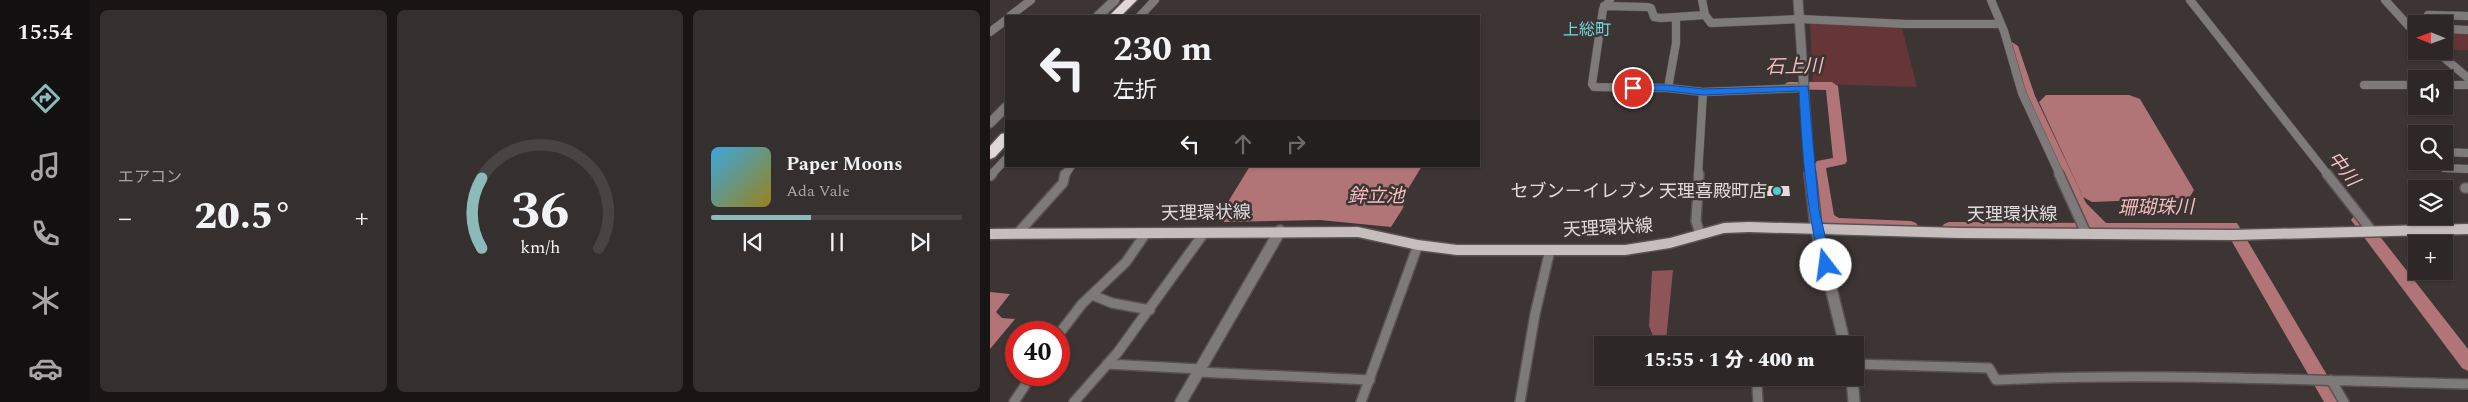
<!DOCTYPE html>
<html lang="ja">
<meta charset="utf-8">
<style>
body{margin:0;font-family:Spectral,"Noto Sans JP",serif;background:#362f2f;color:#f1f3f6;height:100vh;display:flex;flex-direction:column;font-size:19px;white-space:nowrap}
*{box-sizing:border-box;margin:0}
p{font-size:16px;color:#a7a5a7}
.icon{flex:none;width:28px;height:28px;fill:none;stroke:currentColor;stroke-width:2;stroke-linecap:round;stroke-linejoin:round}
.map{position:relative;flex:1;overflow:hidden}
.side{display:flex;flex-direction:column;gap:10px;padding:10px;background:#191515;width:900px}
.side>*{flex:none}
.banner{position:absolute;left:15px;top:15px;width:475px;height:152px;border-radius:0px;box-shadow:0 1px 4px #0004,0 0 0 1px #494444;background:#2e2727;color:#f1f3f6;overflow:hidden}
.needle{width:32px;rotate:271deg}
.tools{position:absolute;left:1418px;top:15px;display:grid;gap:10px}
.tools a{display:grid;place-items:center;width:45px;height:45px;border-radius:0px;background:#2e2727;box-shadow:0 1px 4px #0004,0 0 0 1px #494444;font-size:25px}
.speed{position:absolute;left:15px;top:321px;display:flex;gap:10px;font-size:25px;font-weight:700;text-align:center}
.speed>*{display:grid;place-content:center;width:65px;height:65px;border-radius:50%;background:#2e2727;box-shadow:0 1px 4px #0004,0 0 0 1px #494444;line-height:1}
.speed .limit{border:8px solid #d22;background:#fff;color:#111}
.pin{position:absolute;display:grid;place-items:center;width:42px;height:42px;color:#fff;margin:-21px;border:2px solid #fff;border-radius:50%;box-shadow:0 1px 5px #0007}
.me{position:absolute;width:55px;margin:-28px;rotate:345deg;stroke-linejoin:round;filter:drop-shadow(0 0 4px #0008)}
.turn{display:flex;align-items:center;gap:18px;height:105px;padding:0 25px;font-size:22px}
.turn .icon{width:65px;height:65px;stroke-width:2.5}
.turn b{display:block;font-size:35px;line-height:42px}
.lanes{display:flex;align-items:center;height:48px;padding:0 25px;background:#0003;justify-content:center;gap:25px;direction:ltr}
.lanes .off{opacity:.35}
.big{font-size:38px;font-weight:800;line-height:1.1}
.side .tile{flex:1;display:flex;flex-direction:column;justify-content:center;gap:8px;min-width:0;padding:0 18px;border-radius:8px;background:#362f2f}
.side .dial{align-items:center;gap:0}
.dial svg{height:130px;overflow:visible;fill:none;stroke:#494444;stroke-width:7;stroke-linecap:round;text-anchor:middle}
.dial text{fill:#f1f3f6;stroke:none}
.song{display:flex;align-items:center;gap:15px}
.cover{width:60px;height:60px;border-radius:8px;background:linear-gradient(135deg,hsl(200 70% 55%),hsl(50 70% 35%))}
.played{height:5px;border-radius:2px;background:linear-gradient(90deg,#8bbbb9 40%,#494444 40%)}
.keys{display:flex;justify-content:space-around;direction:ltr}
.heat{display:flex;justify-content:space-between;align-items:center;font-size:28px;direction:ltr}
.side .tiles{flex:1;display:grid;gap:10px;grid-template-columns:repeat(3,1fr)}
.trip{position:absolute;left:604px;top:336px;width:270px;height:50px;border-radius:0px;background:#2e2727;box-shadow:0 1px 4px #0004,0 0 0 1px #494444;font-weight:800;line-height:50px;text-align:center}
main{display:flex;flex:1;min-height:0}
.dock{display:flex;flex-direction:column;width:90px;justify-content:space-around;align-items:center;background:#121010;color:#a7a5a7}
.dock .icon{width:35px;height:35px}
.dock .active{color:#8bbbb9}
.dock b{font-size:22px;color:#f1f3f6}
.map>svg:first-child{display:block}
.green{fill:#653538}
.forest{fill:#8e5558}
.water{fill:#b17578}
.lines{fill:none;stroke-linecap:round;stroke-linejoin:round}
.river{fill:#b17578;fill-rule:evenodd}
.building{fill:#e6dbdb}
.minor-far1-casing{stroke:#5a5252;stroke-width:9}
.minor-casing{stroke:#5a5252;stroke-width:12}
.tertiary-far1-casing{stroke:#5a5252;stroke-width:11}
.tertiary-casing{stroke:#5a5252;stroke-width:14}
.primary-casing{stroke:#5a5252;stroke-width:3}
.motorway-casing{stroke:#5a5252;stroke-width:3}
.minor-far1{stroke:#7f7a7a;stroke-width:8}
.minor{stroke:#7f7a7a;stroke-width:9}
.tertiary-far1{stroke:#7f7a7a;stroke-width:9}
.tertiary{stroke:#7f7a7a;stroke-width:11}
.primary{fill:#c6bdbd;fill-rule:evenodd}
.motorway{fill:#e2d7d8;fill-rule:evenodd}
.route{fill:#1a73e8;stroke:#114b97}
.poi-dot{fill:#52cdcf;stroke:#3d3434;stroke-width:2}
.labels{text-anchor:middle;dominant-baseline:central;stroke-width:5;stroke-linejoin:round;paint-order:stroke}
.far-neighbourhood-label{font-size:16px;fill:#6dd9db;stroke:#3d3434}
.poi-label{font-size:18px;fill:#e0dbdb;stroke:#3d3434;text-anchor:end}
.street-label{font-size:18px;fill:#e0dbdb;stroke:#3d3434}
.water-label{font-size:19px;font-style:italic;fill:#f5bebf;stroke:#3d3434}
</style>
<main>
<nav class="dock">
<b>15:54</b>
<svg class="icon active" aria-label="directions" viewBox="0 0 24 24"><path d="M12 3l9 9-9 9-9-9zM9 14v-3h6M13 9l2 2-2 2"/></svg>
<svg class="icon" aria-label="music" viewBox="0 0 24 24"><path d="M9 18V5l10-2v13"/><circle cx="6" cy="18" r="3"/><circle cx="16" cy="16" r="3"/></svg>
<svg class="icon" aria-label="phone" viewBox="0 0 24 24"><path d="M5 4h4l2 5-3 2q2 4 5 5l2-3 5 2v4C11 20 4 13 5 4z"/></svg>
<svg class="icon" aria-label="climate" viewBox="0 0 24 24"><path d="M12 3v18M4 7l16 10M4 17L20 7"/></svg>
<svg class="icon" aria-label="car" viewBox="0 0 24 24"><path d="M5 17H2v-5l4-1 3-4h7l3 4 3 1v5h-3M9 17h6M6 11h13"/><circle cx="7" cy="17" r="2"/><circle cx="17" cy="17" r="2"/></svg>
</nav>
<section class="side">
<div class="tiles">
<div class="tile"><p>エアコン</p>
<div class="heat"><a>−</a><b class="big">20.5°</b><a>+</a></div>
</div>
<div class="tile dial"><svg viewBox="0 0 100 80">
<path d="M14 69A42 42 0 1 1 86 69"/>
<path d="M14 69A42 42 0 0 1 14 26" stroke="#8bbbb9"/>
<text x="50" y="56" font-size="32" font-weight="700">36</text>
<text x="50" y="72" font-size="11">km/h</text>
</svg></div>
<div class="tile">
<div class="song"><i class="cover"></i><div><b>Paper Moons</b><p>Ada Vale</p></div></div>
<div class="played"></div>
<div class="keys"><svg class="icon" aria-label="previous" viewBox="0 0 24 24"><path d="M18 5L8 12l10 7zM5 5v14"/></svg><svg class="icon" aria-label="pause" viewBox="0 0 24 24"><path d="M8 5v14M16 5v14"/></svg><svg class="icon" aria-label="next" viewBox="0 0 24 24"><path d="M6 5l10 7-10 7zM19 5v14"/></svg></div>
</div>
</div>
</section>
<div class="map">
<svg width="1478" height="402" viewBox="0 0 1478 402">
<rect width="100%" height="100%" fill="#3d3434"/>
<path class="green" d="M820 21 911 24 927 87 823 84Z
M1454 27 1478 28V50H1454Z"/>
<path class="forest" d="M683 270 676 341 664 338 659 326 662 271Z"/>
<path class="water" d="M1056 95H1139L1150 99 1204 190 1199 198 1102 202 1093 197 1049 102Z
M260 166H432L418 189 413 208 401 227 330 220 234 222 232 220 238 202Z
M0 292 20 294 6 312 12 318 25 319 0 349Z"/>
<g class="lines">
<path class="river" d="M1022 42 1028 46 1045 96 1096 203 1116 223H1247L1353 402H1334L1237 233 1103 235 954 232 951 228 954 224 959 222 1097 223 1082 206 1033 96 1016 46Z
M798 82H842L848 86 857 161 855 164 836 168 844 215 849 218 921 221 926 223 929 227 926 231 921 233 847 229 832 222 822 168 827 161 843 158 836 90 793 89 792 86Z
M1369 215 1374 216 1478 349V371L1472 368 1361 220 1364 216Z"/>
</g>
<path class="building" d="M774 186H799L800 196H775Z"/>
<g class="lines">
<defs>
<path id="minor-far1" d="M620 0 613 9 602 84 604 87 678 88 713 92 814 88
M712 0 715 15 721 23 810 19 916 24H1011
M1001 0 1014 31 1032 93 1070 175
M1200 0 1338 175
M1395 0 1426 34
M614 6 657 7 661 8 664 17 671 18 715 15
M1438 15 1478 16
M20 16 41 0
M150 16 165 0
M1454 29 1478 30
M0 32 16 20
M1446 51 1478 78
M1374 85H1426
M1454 85H1478
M678 88 686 43V18
M1454 152 1478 153
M1454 168 1478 169
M1 175 16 159
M75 175 81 166
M708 175 713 92"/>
<path id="minor" d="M709 174 706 221 710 234
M1069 174 1096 233
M1337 174 1381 230
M0 176 2 174
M1475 188H1478
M28 233 73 183 75 174
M102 295 122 303 160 310
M69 334 92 304 136 262 156 233
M117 364 210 369
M865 364 999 368 1006 380C1163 372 1321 381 1478 384
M208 372 380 380
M1341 380 1354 402
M24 402 42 375
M84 402 128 352 214 233
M371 402 428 245
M530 402 545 314 560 250
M768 402 767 385 769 382 799 378"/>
<path id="tertiary-far1" d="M808 0 820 175
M108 16 125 0
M0 123 16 107"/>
<path id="tertiary" d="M820 174 826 227 855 345
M862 378 864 402
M191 402 290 231"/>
<path id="primary" d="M759 222 969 228 1243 230 1478 224V234L1243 240 969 238 759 232 734 233 680 248 635 255H467L428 250 368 237 0 239V229L368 227 428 240 467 245H635L680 238 734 223Z"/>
<path id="motorway" d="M135 0H147L131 16H119Z
M16 133V145L5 157 0 159V146L11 134Z"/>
</defs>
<use href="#minor-far1" class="minor-far1-casing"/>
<use href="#minor" class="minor-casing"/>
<use href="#tertiary-far1" class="tertiary-far1-casing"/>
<use href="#tertiary" class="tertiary-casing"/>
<use href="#primary" class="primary-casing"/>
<use href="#motorway" class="motorway-casing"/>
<use href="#minor-far1" class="minor-far1"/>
<use href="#minor" class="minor"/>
<use href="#tertiary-far1" class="tertiary-far1"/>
<use href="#tertiary" class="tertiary"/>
<use href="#primary" class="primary"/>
<use href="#motorway" class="motorway"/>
</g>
<path class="route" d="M639 85H678L713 89 818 86 829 210 842 265 840 268 836 269 830 265C816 204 812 153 809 91L713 95 678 91 643 90 638 88Z"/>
<circle class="poi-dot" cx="787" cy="191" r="5"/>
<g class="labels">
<g class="far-neighbourhood-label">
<text x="597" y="30">上総町</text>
</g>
<g class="poi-label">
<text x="777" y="191">セブン－イレブン 天理喜殿町店</text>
</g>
<g class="street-label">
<text transform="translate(216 213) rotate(-1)">天理環状線</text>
<text x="1022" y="214">天理環状線</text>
<text transform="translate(618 228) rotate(-3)">天理環状線</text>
</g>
<g class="water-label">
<text transform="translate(804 67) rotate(-1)">石上川</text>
<text transform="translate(1353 169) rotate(52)">中川</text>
<text x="386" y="196">鉾立池</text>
<text transform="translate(1166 208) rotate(-1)">珊瑚珠川</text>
</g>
</g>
</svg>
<div class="tools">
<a><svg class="needle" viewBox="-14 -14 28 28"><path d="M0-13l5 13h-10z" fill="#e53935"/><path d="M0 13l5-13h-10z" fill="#a7a5a7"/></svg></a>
<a><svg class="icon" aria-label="sound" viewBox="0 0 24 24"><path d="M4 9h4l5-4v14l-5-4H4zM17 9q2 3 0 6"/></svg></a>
<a><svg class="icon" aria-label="search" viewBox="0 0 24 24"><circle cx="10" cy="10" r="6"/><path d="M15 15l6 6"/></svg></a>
<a><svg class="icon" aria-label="layers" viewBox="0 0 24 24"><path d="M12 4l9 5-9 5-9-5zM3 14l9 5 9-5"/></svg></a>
<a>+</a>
</div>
<div class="speed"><div class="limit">40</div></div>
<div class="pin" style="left:643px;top:88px;background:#d93025"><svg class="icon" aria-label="arrive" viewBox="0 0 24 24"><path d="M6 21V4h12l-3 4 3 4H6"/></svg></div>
<svg class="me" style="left:836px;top:265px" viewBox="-20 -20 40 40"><circle r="19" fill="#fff"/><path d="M0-13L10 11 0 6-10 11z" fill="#1a73e8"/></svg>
<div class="trip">15:55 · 1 分 · 400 m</div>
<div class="banner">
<div class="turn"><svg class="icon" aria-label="left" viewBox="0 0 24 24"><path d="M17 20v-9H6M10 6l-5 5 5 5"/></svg><div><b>230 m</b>左折</div></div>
<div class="lanes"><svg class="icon" aria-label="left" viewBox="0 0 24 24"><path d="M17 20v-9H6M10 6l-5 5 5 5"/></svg><svg class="icon off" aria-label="ahead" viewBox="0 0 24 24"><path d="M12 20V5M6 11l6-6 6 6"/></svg><svg class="icon off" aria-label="right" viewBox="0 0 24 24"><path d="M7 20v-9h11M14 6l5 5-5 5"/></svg></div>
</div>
</div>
</main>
